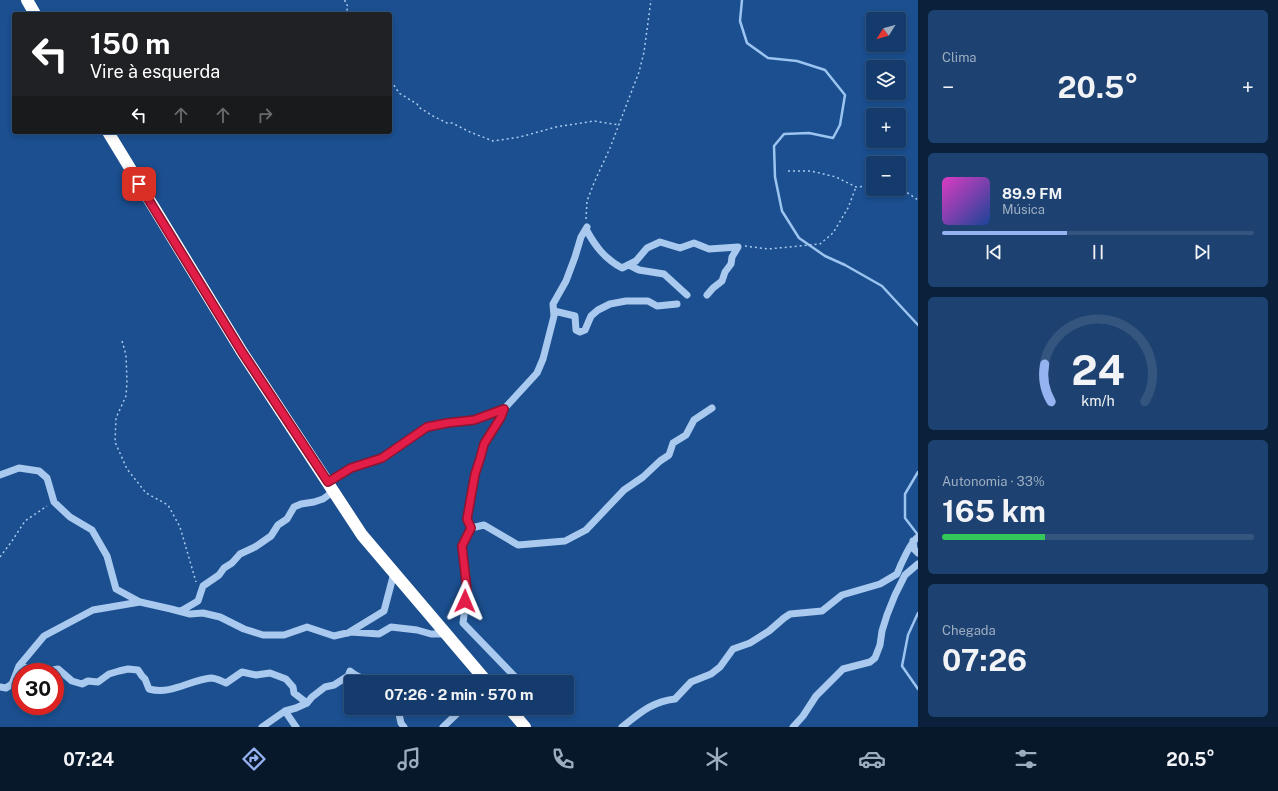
<!DOCTYPE html>
<html lang="pt">
<meta charset="utf-8">
<style>
body{margin:0;font-family:"Public Sans",sans-serif;background:#1d4271;color:#f1f3f6;height:100vh;display:flex;flex-direction:column;font-size:15px;white-space:nowrap}
*{box-sizing:border-box;margin:0}
p{font-size:13px;color:#9dadc1}
.icon{flex:none;width:22px;height:22px;fill:none;stroke:currentColor;stroke-width:2;stroke-linecap:round;stroke-linejoin:round}
.map{position:relative;flex:1;overflow:hidden}
.details{display:flex;flex-direction:column;gap:10px;padding:10px;background:#0b203b;width:360px}
.details>*{flex:none}
.guide{position:absolute;left:12px;top:12px;width:380px;height:122px;border-radius:4px;box-shadow:0 2px 6px #0003,0 0 0 1px #33557e;background:#202124;color:#fff;overflow:hidden}
.needle{width:26px;rotate:233deg}
.buttons{position:absolute;left:866px;top:12px;display:grid;gap:8px}
.buttons a{display:grid;place-items:center;width:40px;height:40px;border-radius:4px;background:#143b6b;box-shadow:0 2px 6px #0003,0 0 0 1px #33557e;font-size:20px}
.speed{position:absolute;left:12px;top:663px;display:flex;gap:8px;font-size:20px;font-weight:700;text-align:center}
.speed>*{display:grid;place-content:center;width:52px;height:52px;border-radius:50%;background:#143b6b;box-shadow:0 2px 6px #0003,0 0 0 1px #33557e;line-height:1}
.speed .limit{border:6px solid #d22;background:#fff;color:#111}
.pin{position:absolute;display:grid;place-items:center;width:34px;height:34px;color:#fff;margin:-17px;border-radius:8px;box-shadow:0 2px 6px #0006}
.me{position:absolute;width:44px;margin:-22px;rotate:1deg;stroke-linejoin:round;filter:drop-shadow(0 0 3px #0008)}
.turn{display:flex;align-items:center;gap:14px;height:84px;padding:0 12px;font-size:18px}
.turn .icon{width:52px;height:52px;stroke-width:2.5}
.turn b{display:block;font-size:28px;line-height:34px}
.lanes{display:flex;align-items:center;height:38px;padding:0 12px;background:#0003;justify-content:center;gap:20px;direction:ltr}
.lanes .off{opacity:.35}
.big{font-size:30px;font-weight:700;line-height:1.1}
.details .widget{flex:1;display:flex;flex-direction:column;justify-content:center;gap:6px;min-width:0;padding:0 14px;border-radius:6px;background:#1d4271}
.details .dial{align-items:center;gap:0}
.dial svg{height:104px;overflow:visible;fill:none;stroke:#33557e;stroke-width:7;stroke-linecap:round;text-anchor:middle}
.dial text{fill:#f1f3f6;stroke:none}
.song{display:flex;align-items:center;gap:12px}
.cover{width:48px;height:48px;border-radius:6px;background:linear-gradient(135deg,hsl(310 70% 55%),hsl(220 70% 35%))}
.played{height:4px;border-radius:2px;background:linear-gradient(90deg,#95b2f1 40%,#33557e 40%)}
.keys{display:flex;justify-content:space-around;direction:ltr}
.heat{display:flex;justify-content:space-between;align-items:center;font-size:22px;direction:ltr}
.charge{height:6px;border-radius:3px;background:linear-gradient(90deg,#34c759 33%,#33557e 0)}
.trip{position:absolute;left:344px;top:675px;width:230px;height:40px;border-radius:4px;background:#143b6b;box-shadow:0 2px 6px #0003,0 0 0 1px #33557e;font-weight:700;line-height:40px;text-align:center}
.dock{display:flex;height:64px;justify-content:space-around;align-items:center;background:#08182b;color:#9dadc1}
.dock .icon{width:28px;height:28px}
.dock .active{color:#95b2f1}
.dock b{font-size:18px;color:#f1f3f6}
main{display:flex;flex:1;min-height:0}
.map>svg:first-child{display:block}
.lines{fill:none;stroke-linecap:round;stroke-linejoin:round}
.stream{stroke:#9cc4f0;stroke-width:2.5}
.path{stroke:#a9c9ee;stroke-width:1.5;stroke-dasharray:2 3;stroke-linecap:butt}
.minor{stroke:#a9c9ee;stroke-width:7}
.highway{stroke:#fff;stroke-width:12}
.route-casing{stroke:#92132f;stroke-width:10}
.route{stroke:#e11d48;stroke-width:7}
</style>
<main>
<div class="map">
<svg width="918" height="727" viewBox="0 0 918 727">
<rect width="100%" height="100%" fill="#1b4f8f"/>
<g class="lines">
<path class="stream" d="M742 0 740 21 747 43 768 58 797 61 825 70 845 95 840 125 833 138 809 133 784 134 774 146 775 177 782 211 799 238 825 256 845 265 882 286 918 325
M918 472 905 494V518L918 535
M918 613 908 635 902 666 918 689"/>
<path class="path" d="M345 0V3L348 6 346 14
M390 76 392 82 399 93 417 104 420 108 433 116 447 123H452L470 132 493 141 520 137 556 127 594 121 619 125
M788 171H811L836 177 856 187 871 186 873 185
M899 187 918 200
M586 219 587 201 594 183 610 148 639 72 644 52 651 0
M745 246 768 249 820 244 833 233 848 208 856 187
M122 341 126 355 127 382 126 396 116 418 115 442 127 469 146 493 168 505 180 527 196 582
M0 557 12 541 25 521 47 506"/>
<path class="minor" d="M586 229C595 246 605 259 622 268L636 261 647 248 660 242 680 248 694 243 709 249 738 247 732 257 731 264 725 272 722 281 713 288 707 295
M629 265 639 270 664 274 687 295
M554 311 575 316 576 330 580 332 585 330 591 316 598 310 610 304 626 301H648L657 306 677 304
M0 475 19 468 39 471 47 478 54 502 70 517 92 530 107 556 116 589 140 602 171 609 190 614 203 613 220 617 244 629 263 635H284L307 627 334 636 351 632 379 634 391 627 417 630 431 634H446
M328 482 351 468 382 458 427 427 447 423 474 420 504 409
M471 528 484 525 518 545 565 541 586 530 624 490 643 477 660 461 669 455 673 443 686 435 694 420 712 408
M913 541 914 549 918 553
M181 611 198 601 203 586 219 575 224 568 232 563 240 554 255 547 271 536 278 525 287 519 294 507 301 504 314 502 323 499 334 491
M348 633 384 611 394 573
M19 666 42 672 58 669 72 681 82 684 88 681 98 682 109 674 119 671 128 669 138 670 142 676 145 679 149 689C172 695 189 680 211 678 216 678 221 681 226 683L242 672 256 675 270 673 286 679 293 687 294 693 307 703
M520 682 463 623 467 590 462 546 471 528 467 519 469 506 475 474 480 459 484 445 501 417 504 409 537 373 543 359 554 316 553 304 566 281 575 257 581 237 587 227
M0 687 6 688 12 684 19 666 44 636 93 610 140 602
M393 708 399 714 401 723 404 727
M262 727 285 711
M296 727 285 711 296 708 307 703 312 697 325 687 334 685 348 676 350 671 354 674 369 682
M443 727 463 708
M622 727C640 713 651 702 675 699L691 682 711 674 720 667 733 649 750 643 769 631 784 618 790 614 822 611 842 595 880 584 897 574C900 566 911 541 918 537
M793 727 803 716 816 696 843 669 870 662 875 658 880 645 882 631 887 615 895 595 905 575 918 564"/>
<path class="highway" d="M27 0 35 14
M108 132 242 352 362 535 487 682
M509 708 525 727"/>
</g>
<g class="lines">
<defs>
<path id="route" d="M139 184 242 352 328 482 351 468 382 458 427 427 447 423 474 420 504 409 501 417 484 444 480 459 475 474 467 519 471 528 462 546 467 590 465 601"/>
</defs>
<use href="#route" class="route-casing"/>
<use href="#route" class="route"/>
</g>
</svg>
<div class="buttons">
<a><svg class="needle" viewBox="-14 -14 28 28"><path d="M0-13l5 13h-10z" fill="#e53935"/><path d="M0 13l5-13h-10z" fill="#9dadc1"/></svg></a>
<a><svg class="icon" aria-label="layers" viewBox="0 0 24 24"><path d="M12 4l9 5-9 5-9-5zM3 14l9 5 9-5"/></svg></a>
<a>+</a>
<a>−</a>
</div>
<div class="speed"><div class="limit">30</div></div>
<div class="pin" style="left:139px;top:184px;background:#d93025"><svg class="icon" aria-label="arrive" viewBox="0 0 24 24"><path d="M6 21V4h12l-3 4 3 4H6"/></svg></div>
<svg class="me" style="left:465px;top:601px" viewBox="-20 -20 40 40"><path d="M0-17L14 15 0 8-14 15z" fill="#e11d48" stroke="#fff" stroke-width="4"/></svg>
<div class="trip">07:26 · 2 min · 570 m</div>
<div class="guide">
<div class="turn"><svg class="icon" aria-label="left" viewBox="0 0 24 24"><path d="M17 20v-9H6M10 6l-5 5 5 5"/></svg><div><b>150 m</b>Vire à esquerda</div></div>
<div class="lanes"><svg class="icon" aria-label="left" viewBox="0 0 24 24"><path d="M17 20v-9H6M10 6l-5 5 5 5"/></svg><svg class="icon off" aria-label="ahead" viewBox="0 0 24 24"><path d="M12 20V5M6 11l6-6 6 6"/></svg><svg class="icon off" aria-label="ahead" viewBox="0 0 24 24"><path d="M12 20V5M6 11l6-6 6 6"/></svg><svg class="icon off" aria-label="right" viewBox="0 0 24 24"><path d="M7 20v-9h11M14 6l5 5-5 5"/></svg></div>
</div>
</div>
<section class="details">
<div class="widget"><p>Clima</p>
<div class="heat"><a>−</a><b class="big">20.5°</b><a>+</a></div>
</div>
<div class="widget">
<div class="song"><i class="cover"></i><div><b>89.9 FM</b><p>Música</p></div></div>
<div class="played"></div>
<div class="keys"><svg class="icon" aria-label="previous" viewBox="0 0 24 24"><path d="M18 5L8 12l10 7zM5 5v14"/></svg><svg class="icon" aria-label="pause" viewBox="0 0 24 24"><path d="M8 5v14M16 5v14"/></svg><svg class="icon" aria-label="next" viewBox="0 0 24 24"><path d="M6 5l10 7-10 7zM19 5v14"/></svg></div>
</div>
<div class="widget dial"><svg viewBox="0 0 100 80">
<path d="M14 69A42 42 0 1 1 86 69"/>
<path d="M14 69A42 42 0 0 1 9 40" stroke="#95b2f1"/>
<text x="50" y="56" font-size="32" font-weight="700">24</text>
<text x="50" y="72" font-size="11">km/h</text>
</svg></div>
<div class="widget"><p>Autonomia · 33%</p><b class="big">165 km</b><div class="charge"></div></div>
<div class="widget"><p>Chegada</p><b class="big">07:26</b></div>
</section>
</main>
<nav class="dock">
<b>07:24</b>
<svg class="icon active" aria-label="directions" viewBox="0 0 24 24"><path d="M12 3l9 9-9 9-9-9zM9 14v-3h6M13 9l2 2-2 2"/></svg>
<svg class="icon" aria-label="music" viewBox="0 0 24 24"><path d="M9 18V5l10-2v13"/><circle cx="6" cy="18" r="3"/><circle cx="16" cy="16" r="3"/></svg>
<svg class="icon" aria-label="phone" viewBox="0 0 24 24"><path d="M5 4h4l2 5-3 2q2 4 5 5l2-3 5 2v4C11 20 4 13 5 4z"/></svg>
<svg class="icon" aria-label="climate" viewBox="0 0 24 24"><path d="M12 3v18M4 7l16 10M4 17L20 7"/></svg>
<svg class="icon" aria-label="car" viewBox="0 0 24 24"><path d="M5 17H2v-5l4-1 3-4h7l3 4 3 1v5h-3M9 17h6M6 11h13"/><circle cx="7" cy="17" r="2"/><circle cx="17" cy="17" r="2"/></svg>
<svg class="icon" aria-label="filters" viewBox="0 0 24 24"><path d="M4 7h16M4 17h16"/><circle cx="9" cy="7" r="2"/><circle cx="15" cy="17" r="2"/></svg>
<b>20.5°</b>
</nav>
